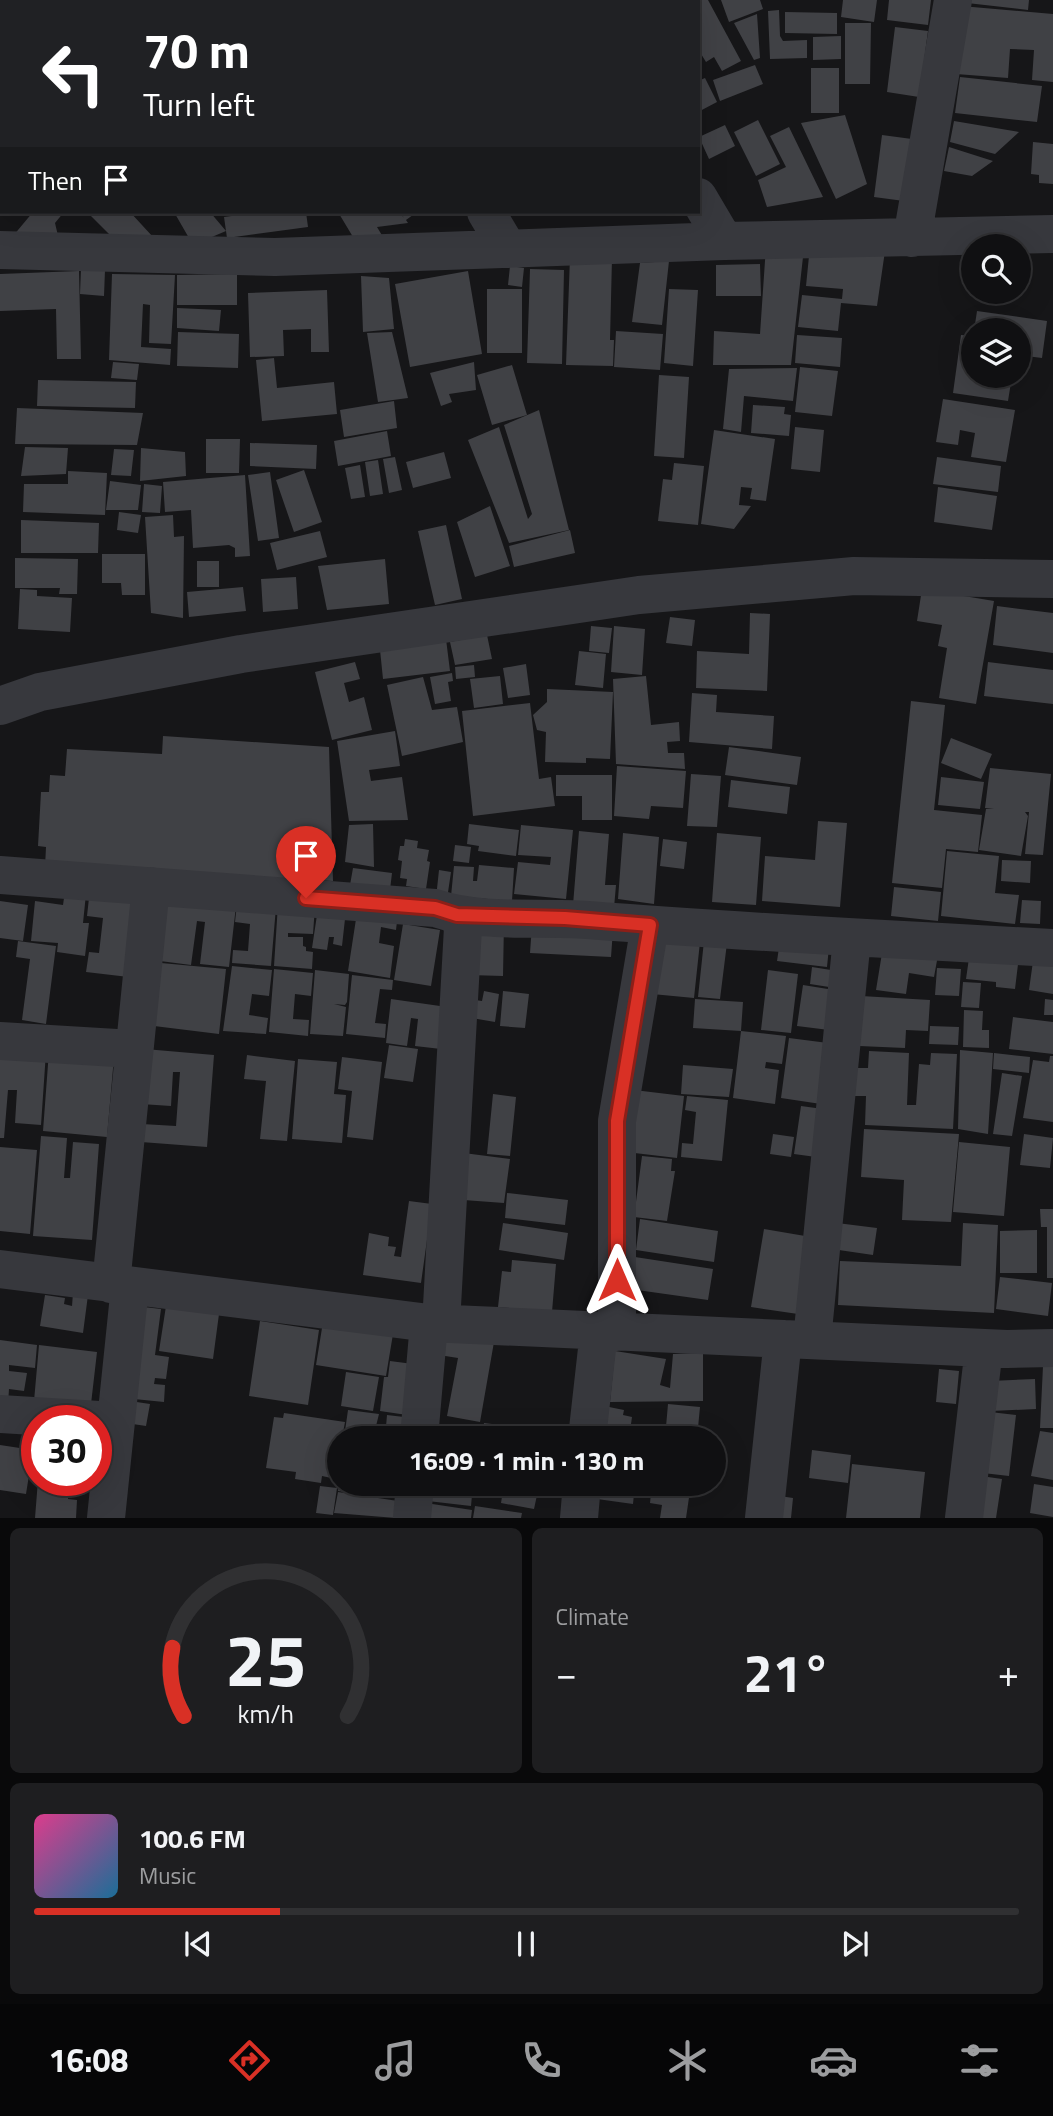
<!DOCTYPE html>
<meta charset="utf-8">
<style>
body{margin:0;font-family:"Titillium Web",sans-serif;background:#1e1e20;color:#f1f3f6;height:100vh;display:flex;flex-direction:column;font-size:26px;white-space:nowrap}
*{box-sizing:border-box;margin:0}
p{font-size:23px;color:#9c9d9f}
.icon{flex:none;width:38px;height:38px;fill:none;stroke:currentColor;stroke-width:2;stroke-linecap:round;stroke-linejoin:round}
.map{position:relative;height:1518px;overflow:hidden}
.side{display:flex;flex-direction:column;gap:10px;padding:10px;background:#09090a;flex:1}
.side>*{flex:none}
.banner{position:absolute;left:0px;top:0px;width:700px;height:214px;box-shadow:0 7px 28px #0002,0 0 0 2px #303032;background:#202124;color:#fff;overflow:hidden}
.tools{position:absolute;left:961px;top:234px;display:grid;gap:14px}
.tools a{display:grid;place-items:center;width:70px;height:70px;border-radius:50%;background:#101012;box-shadow:0 7px 28px #0002,0 0 0 2px #303032;font-size:35px}
.speed{position:absolute;left:21px;top:1405px;display:flex;gap:14px;font-size:35px;font-weight:700;text-align:center}
.speed>*{display:grid;place-content:center;width:91px;height:91px;border-radius:50%;background:#101012;box-shadow:0 7px 28px #0002,0 0 0 2px #303032;line-height:1}
.speed .limit{border:10px solid #d22;background:#fff;color:#111}
.pin{position:absolute;display:grid;place-items:center;width:60px;height:60px;color:#fff;margin:-72px -30px;border-radius:50% 50% 50% 0;rotate:-45deg;box-shadow:0 0 7px #0007}
.pin .icon{rotate:45deg}
.me{position:absolute;width:77px;margin:-38px;rotate:0deg;stroke-linejoin:round;filter:drop-shadow(0 0 5px #0008)}
.turn{display:flex;align-items:center;gap:24px;height:147px;padding:0 28px;font-size:32px}
.turn .icon{width:91px;height:91px;stroke-width:2.5}
.turn b{display:block;font-size:49px;line-height:60px}
.then{display:flex;align-items:center;height:66px;padding:0 28px;background:#0003;gap:14px;font-size:26px}
.big{font-size:52px;font-weight:700;line-height:1.1}
.side .card{flex:1;display:flex;flex-direction:column;justify-content:center;gap:10px;min-width:0;padding:0 24px;border-radius:10px;background:#1e1e20}
.side .dial{align-items:center;gap:0}
.dial svg{height:182px;overflow:visible;fill:none;stroke:#303032;stroke-width:7;stroke-linecap:round;text-anchor:middle}
.dial text{fill:#f1f3f6;stroke:none}
.song{display:flex;align-items:center;gap:21px}
.cover{width:84px;height:84px;border-radius:10px;background:linear-gradient(135deg,hsl(330 70% 55%),hsl(200 70% 35%))}
.played{height:7px;border-radius:4px;background:linear-gradient(90deg,#d93025 25%,#303032 25%)}
.keys{display:flex;justify-content:space-around;direction:ltr}
.heat{display:flex;justify-content:space-between;align-items:center;font-size:38px;direction:ltr}
.side .tiles{flex:1;display:grid;gap:10px;grid-template-columns:1fr 1fr}
.card:last-child{grid-column:span 2}
.trip{position:absolute;left:327px;top:1426px;width:399px;height:70px;border-radius:35px;background:#101012;box-shadow:0 7px 28px #0002,0 0 0 2px #303032;font-weight:700;line-height:70px;text-align:center}
.tabs{display:flex;height:112px;justify-content:space-around;align-items:center;background:#060607;color:#9c9d9f}
.tabs .icon{width:49px;height:49px}
.tabs .current{color:#d93025}
.tabs b{font-size:32px;color:#f1f3f6}
.map>svg:first-child{display:block}
.building{fill:#404145}
.lines{fill:none;stroke-linecap:round;stroke-linejoin:round}
.minor{stroke:#37383d;stroke-width:38}
.route-casing{stroke:#8d1f18;stroke-width:18}
.route{stroke:#d93025;stroke-width:12}
</style>
<div class="map">
<svg width="1053" height="1518" viewBox="0 0 1053 1518">
<rect width="100%" height="100%" fill="#161618"/>
<path class="building" d="M698 0H708L741 61 722 71 714 57 706 62 698 49Z
M721 0H760L763 9 729 22Z
M843 0H877L874 22 841 17Z
M889 0H931L928 25 887 20Z
M968 0H1029L1028 10 967 3Z
M961 6 1053 14V82L1032 80 1034 50 1010 49 1008 78 956 74Z
M779 10 780 36 783 41 807 40V58L770 59 768 11Z
M785 12 837 13V34L785 33Z
M757 14 760 58 754 60 734 23Z
M845 23H871L870 84H845Z
M895 27 928 31 919 97 887 92Z
M841 36V59L813 60V37Z
M755 65 763 84 720 101 713 80Z
M811 68H839V113H811Z
M960 77 1042 86 1037 122 955 113Z
M705 78 717 102 698 112V81Z
M845 115 867 184 836 199 801 123Z
M758 120 780 164 756 176 734 132Z
M954 121 1019 132 995 154 950 142Z
M725 125 735 146 709 159 699 137Z
M789 127 823 197 767 207 758 180 786 167 770 136Z
M882 135 912 139 904 201 874 197Z
M1033 142 1053 144V184L1039 183V175L1031 174Z
M949 147 993 161 972 176 944 171Z
M33 212H64L55 223 59 240 13 236Z
M87 212H130L153 237 120 245Z
M174 212H210L226 231 224 217 262 212H306L308 227 227 238 226 231 193 245Z
M338 212H399L404 218 400 212H417L406 220 408 223 377 227 383 237 356 242Z
M766 246 804 248 791 365H713L714 331 760 334Z
M885 251 877 306 841 303 838 331 798 327 802 295 842 299 843 289 806 286 809 256Z
M570 257 612 258 610 340H614L613 366 566 365Z
M669 261 662 325 632 322 640 263Z
M760 264 761 296H716V265Z
M510 266 524 268 522 287 508 285Z
M81 269 105 270 104 296 80 294Z
M530 269 564 270 562 364 527 363Z
M79 271 81 359H57L56 309 0 311V274Z
M468 271 482 354 410 367 395 284Z
M112 274 175 275 171 344 149 343 150 305 143 304 141 347 171 349 170 365 109 360Z
M237 274V305H177V275Z
M361 276 389 278 394 329 363 332Z
M487 289H522V353H487Z
M669 289 698 290 693 366 664 363Z
M327 290 329 352H311V329L283 330 284 356 250 357 248 293Z
M177 308 221 310 219 331 177 328Z
M977 311 1047 321 1042 358 1018 355V331H974Z
M616 331 663 334 660 370 614 367Z
M178 332 239 334 238 368 177 366Z
M392 332 408 398 378 402 367 333Z
M797 335 842 338 840 367 795 363Z
M961 335 973 336V376H1012L1008 401 953 393Z
M274 358 277 388 334 382 337 414 262 421 256 360Z
M113 362 139 364 137 380 111 378Z
M474 362 476 390 449 394 452 402 441 406 430 373Z
M512 365 527 415 492 425 477 375Z
M800 367 838 371 832 416 795 412Z
M797 368 793 401 744 396 741 432 723 429 729 369Z
M659 375 689 377 684 458 654 456Z
M38 380 136 382 135 408 37 406Z
M943 399 1015 410 1006 462 971 457 975 433 960 430 958 445 936 442Z
M394 401 397 428 344 437 340 410Z
M753 405 785 407 784 414 791 415 789 436 751 433Z
M17 408 143 413 137 445 15 444Z
M539 410 569 530 509 543 468 440 499 427 528 519 532 514 504 425Z
M795 427 824 430 820 472 791 469Z
M714 430 775 439 766 501 750 499 752 488 741 487 739 505 751 506 734 529 701 524Z
M387 431 391 456 338 466 334 441Z
M206 439H240L239 473H206Z
M250 443 317 445 316 469 250 466Z
M25 447 68 448 66 474 21 476Z
M141 448 185 452 186 476 140 481Z
M114 449 134 450 131 476 111 475Z
M444 452 451 478 413 488 406 462Z
M395 457 402 490 389 493 383 459Z
M937 457 1001 466 998 492 933 484Z
M378 460 383 494 370 496 365 462Z
M674 463 704 466 698 525 658 521 663 479 672 480Z
M360 465 365 497 351 499 345 468Z
M304 470 322 522 294 532 276 480Z
M68 471 107 473 105 515 23 512 24 484H68Z
M270 472 279 538 258 541 248 475Z
M245 475 250 556 235 557V548L229 545 193 548 191 510 165 512 163 482Z
M110 481 141 485 138 510H106Z
M144 484 162 486 160 513 142 512Z
M938 487 997 496 992 530 934 522Z
M490 506 510 566 475 577 457 522Z
M119 512 141 515 138 533 117 530Z
M173 515 174 537 184 536 183 618 151 613 145 517Z
M21 520 99 523 98 553H21Z
M446 525 462 599 435 605 418 531Z
M570 530 575 553 514 567 509 546Z
M320 531 327 557 277 570 270 543Z
M102 554H145V595H122L121 583H102Z
M15 558 78 559 77 594H59L60 588H15Z
M385 559 389 604 327 610 318 566Z
M197 561H219V587H197Z
M296 577 298 609 263 612 261 579Z
M243 587 246 611 189 617 187 592Z
M20 589 37 590V596L72 598 70 632 18 629Z
M922 589 994 601 976 704 939 698 947 648 938 646 942 625 917 621Z
M997 606 1053 613V653L993 645Z
M750 613 770 614 767 691 696 688 697 651 749 654Z
M670 617 695 620 692 646 666 643Z
M591 626 612 628 609 653 589 651Z
M614 626 645 629 642 675 611 672Z
M445 631 450 671 383 679 379 640Z
M487 635 492 659 455 665 450 642Z
M579 651 606 654 603 688 575 685Z
M355 662 360 679 344 683 349 702 364 697 372 730 332 740 315 672Z
M988 662 1053 670V704L984 696Z
M526 664 530 695 508 698 503 668Z
M474 665 475 677 456 679 455 667Z
M452 673 453 681 448 682 451 701 435 704 430 677Z
M500 676 503 704 474 708 470 679Z
M646 676 651 725 679 722 680 741 667 742 668 753H684L685 769 616 764 613 679Z
M423 677 432 710 457 707 463 742 402 756 387 685Z
M547 689 613 692 610 759 586 758V763L545 762 546 732 537 730 533 715 547 702Z
M692 693 717 695 716 712 774 716 772 749 689 742Z
M911 701 945 705 934 810 982 815 978 852 946 849 942 888 892 883Z
M530 703 539 779 551 777 555 806 473 816 462 711Z
M395 731 400 766 369 770 371 781 402 777 408 820 349 821 337 741Z
M163 736 329 747 333 881 45 867 46 847 38 846 41 792H49L50 775 65 776 67 749 162 754Z
M951 738 992 754 981 779 941 763Z
M729 747 801 757 797 785 725 775Z
M617 766 686 771 683 808 651 806 649 819 614 816Z
M990 768 1051 774 1043 855 1025 854 1029 812H1025L1028 816 1021 856 979 850 986 809H994L985 808Z
M691 774 721 776 717 827 687 826Z
M556 775H612V820H582V796H556Z
M941 777 984 782 980 809 938 805Z
M731 780 790 787 787 814 728 807Z
M818 821 847 823 840 907 762 901 765 856 815 860Z
M373 824 374 867 345 862 349 825Z
M469 824 519 830 516 856 478 851 479 846 467 844Z
M521 825 573 830 566 899 514 894 518 862 550 865 551 857 518 855Z
M579 831 609 834 605 885H616L614 908 573 905Z
M623 833 659 837 654 904 618 899Z
M717 833 761 837 756 905 712 902Z
M405 839 418 841 417 848 429 850 427 861 430 862 426 889 406 886 407 879 400 878 402 861 398 860 400 846H404Z
M663 839 687 842 684 869 660 866Z
M455 845 471 847 469 863 453 861Z
M947 851 999 856 995 893 1019 895 1015 924 941 916Z
M1002 860 1031 861 1030 883 1001 881Z
M479 865 514 868 512 901 451 896 454 866 474 867 473 881H477Z
M353 868 392 873 390 890 350 885Z
M439 870 451 872 447 899 436 898Z
M894 887 941 892 938 921 891 916Z
M90 889 146 896 137 978 86 972 89 952 99 953 103 918 87 916Z
M65 891 86 894 83 923H89L85 956 57 952 58 943 31 941 35 901 63 905Z
M167 898 236 906 229 967 200 964 205 922 197 921 191 965 160 961Z
M1022 900 1041 901 1040 924 1020 923Z
M0 901 28 905 23 941 0 938Z
M237 904 276 907 271 966 232 963 233 950 248 951 250 924 235 922Z
M278 904 315 906 313 934 288 933V937H303V946L306 947V951L313 952 312 969 274 966Z
M358 906 398 913 396 930 381 927 379 943 394 946 390 978 348 971Z
M317 915 345 919 342 946 333 944 334 937H329L327 950 312 948Z
M470 922H504L503 976 469 975Z
M403 924 440 930 431 986 394 980Z
M532 925 613 930 611 957 530 953Z
M659 938 700 942 694 998 652 994Z
M18 941 56 946 46 1024 22 1020 30 959 16 957Z
M704 941 727 943 720 999 698 997Z
M780 941 829 947 827 967 777 961Z
M883 947 938 955 934 977 909 973 906 994 876 990Z
M970 951 1019 956 1015 989 996 987V982L966 979Z
M1034 954 1053 957V994L1029 990Z
M161 963 226 969 219 1034 154 1026Z
M232 966 272 970 269 996 252 994 249 1015 268 1018 266 1034 223 1031Z
M812 967 831 970 829 987 810 984Z
M937 968 961 969 959 996 935 995Z
M274 969 313 973 311 996 295 994 293 1019 309 1020 308 1036 269 1032Z
M315 970 349 974 347 1002 345 1005 334 1004 346 1007 343 1036 310 1034Z
M768 970 798 974 791 1033 761 1030Z
M352 975 393 980 392 990 380 989 375 1023 386 1024 385 1038 346 1034Z
M963 982 981 983 979 1008 961 1007Z
M803 985 834 990 829 1030 797 1026Z
M484 991 499 994 495 1022 466 1017 468 999 482 1001Z
M503 991 529 994 525 1028 500 1026Z
M861 996 930 1000 928 1031 906 1030 905 1048 859 1046Z
M391 999 447 1007 441 1049 415 1046 418 1019 411 1018 407 1046 386 1043Z
M695 999 743 1002 741 1031 786 1036 782 1064 766 1062 765 1068 779 1070 775 1104 733 1098 741 1031 693 1028Z
M1045 999 1053 1000V1015H1044Z
M964 1010 983 1011 982 1030H989V1048L963 1047Z
M1013 1017 1053 1022V1054L1009 1049Z
M930 1026 959 1027 958 1045 929 1044Z
M789 1038 828 1043 821 1104 781 1098Z
M389 1045 418 1049 413 1082 384 1078Z
M0 1049 46 1052 41 1125 15 1123 17 1090H8L4 1138H0Z
M145 1049 214 1055 207 1147 141 1142 142 1124 176 1126 180 1072H173L171 1106 141 1104Z
M960 1050 993 1053 988 1134 958 1129Z
M49 1051 114 1057 107 1137 43 1131Z
M869 1051 909 1053 907 1105H916L919 1064 930 1065 931 1053 957 1054 953 1129 865 1125 866 1096H854L856 1068H868Z
M994 1053 1030 1057 1029 1073 993 1069Z
M247 1055 295 1061 287 1141 260 1139 266 1081 244 1079Z
M1050 1056H1053V1122L1023 1118 1033 1060 1049 1062Z
M342 1057 382 1062 373 1140 347 1137 352 1091 338 1089Z
M298 1059 337 1062 334 1094 346 1095 342 1143 292 1139Z
M683 1065 733 1069 729 1097 681 1094Z
M1002 1073 1022 1076 1012 1136 993 1134Z
M634 1090 684 1096 677 1158 626 1152Z
M493 1094 516 1097 510 1156 487 1154Z
M687 1096 728 1100 722 1161 681 1157 682 1143 693 1144 696 1112 685 1110Z
M801 1106 823 1109 816 1157 794 1154Z
M864 1129 959 1134 951 1222 902 1220 904 1180 861 1177Z
M773 1134 794 1137 791 1157 770 1154Z
M1024 1134 1053 1138 1050 1168 1020 1165Z
M41 1136 67 1138 64 1178H70L73 1142 99 1144 92 1240 33 1236Z
M959 1142 1010 1147 1004 1216 953 1212Z
M0 1147 37 1150 30 1234 0 1231Z
M456 1152 510 1159 504 1203 450 1199Z
M642 1156 672 1159 671 1171H675L667 1221 634 1217Z
M507 1193 568 1200 565 1225 505 1218Z
M409 1201 432 1204 421 1283 363 1275 369 1233 389 1237 388 1246 396 1247 394 1256 401 1257Z
M1040 1209H1053V1278H1047V1227H1041Z
M640 1219 718 1231 714 1262 636 1250Z
M503 1223 568 1233 564 1260 499 1250Z
M837 1223 877 1228 873 1255 832 1249Z
M963 1223 998 1225 994 1313 838 1305 840 1261 961 1266Z
M764 1229 811 1237 798 1314 751 1307Z
M1037 1230V1273H1000V1231Z
M635 1257 713 1269 708 1300 630 1289Z
M512 1260 556 1264 552 1312 498 1307 502 1271 511 1272Z
M1000 1277 1052 1283 1048 1316 996 1309Z
M73 1293 88 1295 83 1333 40 1326 45 1295 65 1298 64 1304 72 1306Z
M135 1306 161 1309 155 1355 169 1357 166 1379 155 1378 154 1384 165 1385 164 1402 124 1398Z
M166 1306 219 1314 213 1359 159 1351Z
M260 1321 319 1330 308 1405 249 1396Z
M323 1322 393 1334 386 1376 316 1365Z
M443 1333 494 1342 480 1422 447 1416 458 1358 439 1355Z
M0 1340 37 1345 35 1368 9 1365V1371L27 1373 24 1391 9 1389 8 1404 0 1403Z
M39 1345 97 1352 91 1404 34 1401Z
M615 1351 666 1359 660 1385 670 1388 673 1354 703 1353V1401L610 1402Z
M390 1361 413 1364 407 1415 380 1411 384 1377H388Z
M1043 1366 1053 1367V1428H1040Z
M939 1369 959 1371 956 1404 936 1402Z
M346 1372 379 1377 373 1411 341 1406Z
M1035 1379 1036 1409 991 1411 990 1381Z
M130 1401 150 1404 146 1426 126 1423Z
M668 1404 700 1407 697 1438H665Z
M609 1407 624 1410 623 1415 632 1417 630 1431 606 1427Z
M348 1410 379 1414 373 1438H344Z
M990 1412 1016 1415 1009 1476 983 1473Z
M284 1413 345 1422 342 1438H340L336 1479 322 1476 321 1483 295 1479 296 1472 266 1468 274 1417 283 1418Z
M387 1415 404 1417 402 1438H385Z
M484 1423 557 1432 556 1438H482Z
M1040 1431 1053 1433V1480L1031 1476Z
M0 1445 33 1450 26 1494 0 1490Z
M812 1450 851 1455 848 1483 809 1478Z
M852 1464 925 1472 920 1518H846Z
M981 1476 1002 1479 996 1518H975Z
M38 1480H69L68 1499 77 1500 76 1518H35Z
M339 1484H396L394 1497 338 1491Z
M421 1484H473L471 1506 419 1500Z
M504 1484 539 1486 534 1509 501 1503Z
M599 1484H635L633 1504 597 1499Z
M652 1484H691L686 1518H660L662 1505 650 1503Z
M1034 1484 1053 1487V1517L1030 1513Z
M320 1486 337 1488 333 1515 316 1513Z
M338 1492 398 1501 396 1518 334 1513Z
M773 1495 793 1498 791 1518H770Z
M419 1502 472 1510 471 1518H417Z
M475 1506 522 1513 521 1518H473Z"/>
<g class="lines">
<path class="minor" d="M365 0 366 2
M582 0 583 2
M153 2 155 0
M0 179 2 177
M698 197 724 241
M486 212 508 249
M912 238 953 0
M0 250 275 257 724 241 1053 234
M0 706 40 692 241 654 639 595 854 576 1053 579
M0 875 435 908C483 924 538 916 588 920 743 932 898 940 1053 948
M0 1041 133 1049
M0 1269 429 1323 1007 1349 1053 1348
M111 1284 151 886
M441 1324 463 927 457 915
M617 1332V1121L650 925
M812 1340 852 938
M0 1414 116 1421
M419 1438 429 1323
M587 1438 599 1331
M106 1518 130 1286
M412 1518 415 1484
M579 1518 582 1484
M764 1518 783 1339
M964 1518 984 1348"/>
</g>
<g class="lines">
<defs>
<path id="route" d="M306 898 435 908 457 915 565 918 650 925 617 1121V1280"/>
</defs>
<use href="#route" class="route-casing"/>
<use href="#route" class="route"/>
</g>
</svg>
<div class="tools">
<a><svg class="icon" aria-label="search" viewBox="0 0 24 24"><circle cx="10" cy="10" r="6"/><path d="M15 15l6 6"/></svg></a>
<a><svg class="icon" aria-label="layers" viewBox="0 0 24 24"><path d="M12 4l9 5-9 5-9-5zM3 14l9 5 9-5"/></svg></a>
</div>
<div class="speed"><div class="limit">30</div></div>
<div class="pin" style="left:306px;top:898px;background:#d93025"><svg class="icon" aria-label="arrive" viewBox="0 0 24 24"><path d="M6 21V4h12l-3 4 3 4H6"/></svg></div>
<svg class="me" style="left:617px;top:1280px" viewBox="-20 -20 40 40"><path d="M0-17L14 15 0 8-14 15z" fill="#d93025" stroke="#fff" stroke-width="4"/></svg>
<div class="trip">16:09 · 1 min · 130 m</div>
<div class="banner">
<div class="turn"><svg class="icon" aria-label="left" viewBox="0 0 24 24"><path d="M17 20v-9H6M10 6l-5 5 5 5"/></svg><div><b>70 m</b>Turn left</div></div>
<div class="then">Then<svg class="icon" aria-label="arrive" viewBox="0 0 24 24"><path d="M6 21V4h12l-3 4 3 4H6"/></svg></div>
</div>
</div>
<section class="side">
<div class="tiles">
<div class="card dial"><svg viewBox="0 0 100 80">
<path d="M14 69A42 42 0 1 1 86 69"/>
<path d="M14 69A42 42 0 0 1 9 39" stroke="#d93025"/>
<text x="50" y="56" font-size="32" font-weight="700">25</text>
<text x="50" y="72" font-size="11">km/h</text>
</svg></div>
<div class="card"><p>Climate</p>
<div class="heat"><a>−</a><b class="big">21°</b><a>+</a></div>
</div>
<div class="card">
<div class="song"><i class="cover"></i><div><b>100.6 FM</b><p>Music</p></div></div>
<div class="played"></div>
<div class="keys"><svg class="icon" aria-label="previous" viewBox="0 0 24 24"><path d="M18 5L8 12l10 7zM5 5v14"/></svg><svg class="icon" aria-label="pause" viewBox="0 0 24 24"><path d="M8 5v14M16 5v14"/></svg><svg class="icon" aria-label="next" viewBox="0 0 24 24"><path d="M6 5l10 7-10 7zM19 5v14"/></svg></div>
</div>
</div>
</section>
<nav class="tabs">
<b>16:08</b>
<svg class="icon current" aria-label="directions" viewBox="0 0 24 24"><path d="M12 3l9 9-9 9-9-9zM9 14v-3h6M13 9l2 2-2 2"/></svg>
<svg class="icon" aria-label="music" viewBox="0 0 24 24"><path d="M9 18V5l10-2v13"/><circle cx="6" cy="18" r="3"/><circle cx="16" cy="16" r="3"/></svg>
<svg class="icon" aria-label="phone" viewBox="0 0 24 24"><path d="M5 4h4l2 5-3 2q2 4 5 5l2-3 5 2v4C11 20 4 13 5 4z"/></svg>
<svg class="icon" aria-label="climate" viewBox="0 0 24 24"><path d="M12 3v18M4 7l16 10M4 17L20 7"/></svg>
<svg class="icon" aria-label="car" viewBox="0 0 24 24"><path d="M5 17H2v-5l4-1 3-4h7l3 4 3 1v5h-3M9 17h6M6 11h13"/><circle cx="7" cy="17" r="2"/><circle cx="17" cy="17" r="2"/></svg>
<svg class="icon" aria-label="filters" viewBox="0 0 24 24"><path d="M4 7h16M4 17h16"/><circle cx="9" cy="7" r="2"/><circle cx="15" cy="17" r="2"/></svg>
</nav>
